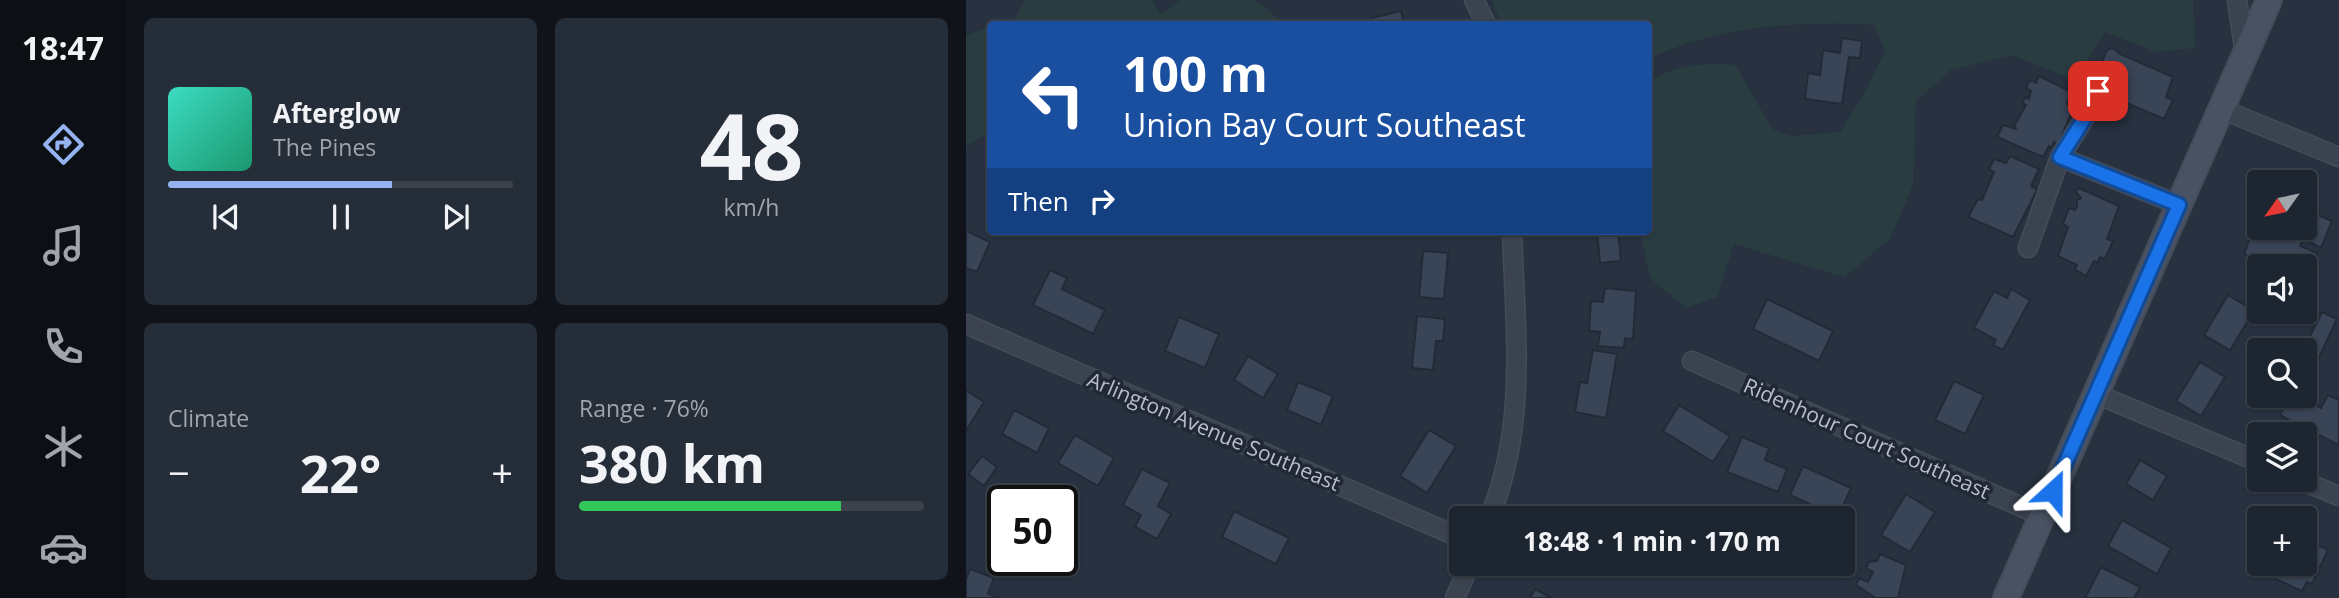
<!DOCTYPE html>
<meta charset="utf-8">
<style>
body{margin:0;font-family:"Open Sans",sans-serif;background:#252d38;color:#f1f3f6;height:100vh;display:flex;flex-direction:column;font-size:26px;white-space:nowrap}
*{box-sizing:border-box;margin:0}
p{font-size:23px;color:#a0a5ab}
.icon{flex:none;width:38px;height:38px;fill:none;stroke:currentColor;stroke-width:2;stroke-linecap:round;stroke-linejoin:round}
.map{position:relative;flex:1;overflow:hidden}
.side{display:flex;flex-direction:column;gap:18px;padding:18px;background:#10141a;width:840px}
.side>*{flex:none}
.banner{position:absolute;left:21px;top:21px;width:665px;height:214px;border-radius:7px;box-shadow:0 2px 5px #0004,0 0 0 2px #3b424c;background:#1a4fa0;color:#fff;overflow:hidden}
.needle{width:46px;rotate:237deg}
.fabs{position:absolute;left:1281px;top:170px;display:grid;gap:14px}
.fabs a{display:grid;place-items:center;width:70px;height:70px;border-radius:7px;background:#1d2530;box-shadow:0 2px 5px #0004,0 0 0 2px #3b424c;font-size:35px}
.speed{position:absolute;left:21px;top:485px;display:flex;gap:14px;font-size:35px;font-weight:700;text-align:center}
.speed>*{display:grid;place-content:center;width:91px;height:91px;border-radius:50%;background:#1d2530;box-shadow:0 2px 5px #0004,0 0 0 2px #3b424c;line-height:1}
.speed .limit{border:4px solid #111;border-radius:10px;background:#fff;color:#111}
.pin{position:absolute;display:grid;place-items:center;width:60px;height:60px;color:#fff;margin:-30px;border-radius:14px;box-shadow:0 4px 10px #0006}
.me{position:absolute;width:77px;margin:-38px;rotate:24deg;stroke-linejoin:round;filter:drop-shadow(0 0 5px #0008)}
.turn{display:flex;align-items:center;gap:24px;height:147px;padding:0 21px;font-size:32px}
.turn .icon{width:91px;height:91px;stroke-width:2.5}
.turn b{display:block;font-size:49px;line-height:60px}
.then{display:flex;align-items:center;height:66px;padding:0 21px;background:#0003;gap:14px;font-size:26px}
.big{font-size:52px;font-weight:700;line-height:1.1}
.side .card{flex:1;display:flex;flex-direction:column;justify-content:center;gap:10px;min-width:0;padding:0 24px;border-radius:10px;background:#252d38}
.side .dial{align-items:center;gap:0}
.dial b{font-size:91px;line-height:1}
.song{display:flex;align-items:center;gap:21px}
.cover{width:84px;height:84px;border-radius:10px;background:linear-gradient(135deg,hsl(170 70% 55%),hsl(160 70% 35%))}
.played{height:7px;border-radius:4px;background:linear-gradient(90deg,#95b2f1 65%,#3b424c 65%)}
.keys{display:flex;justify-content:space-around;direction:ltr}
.heat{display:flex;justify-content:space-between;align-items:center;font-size:38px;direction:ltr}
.charge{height:10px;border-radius:5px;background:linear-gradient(90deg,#34c759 76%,#3b424c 0)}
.side .tiles{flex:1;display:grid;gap:18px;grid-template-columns:repeat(2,1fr)}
.trip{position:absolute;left:483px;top:506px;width:406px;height:70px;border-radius:7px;background:#1d2530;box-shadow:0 2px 5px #0004,0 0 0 2px #3b424c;font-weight:700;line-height:70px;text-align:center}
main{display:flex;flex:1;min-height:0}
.tab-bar{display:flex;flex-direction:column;width:126px;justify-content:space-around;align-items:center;background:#0c0f13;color:#a0a5ab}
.tab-bar .icon{width:49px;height:49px}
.tab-bar .current{color:#95b2f1}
.tab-bar b{font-size:32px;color:#f1f3f6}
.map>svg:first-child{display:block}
.green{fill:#293d41}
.building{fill:#394556;stroke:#222a37;stroke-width:2}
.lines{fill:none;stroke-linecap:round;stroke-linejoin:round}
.minor-casing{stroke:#454c59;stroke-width:21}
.secondary-casing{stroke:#454c59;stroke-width:28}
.minor{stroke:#3b4350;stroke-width:18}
.secondary{stroke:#495263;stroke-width:24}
.route-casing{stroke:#114b97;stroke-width:18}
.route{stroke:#1a73e8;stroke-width:12}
.labels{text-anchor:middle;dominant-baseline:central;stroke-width:7;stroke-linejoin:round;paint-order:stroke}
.street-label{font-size:21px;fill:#b8beca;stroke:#202835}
</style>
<main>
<nav class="tab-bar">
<b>18:47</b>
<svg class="icon current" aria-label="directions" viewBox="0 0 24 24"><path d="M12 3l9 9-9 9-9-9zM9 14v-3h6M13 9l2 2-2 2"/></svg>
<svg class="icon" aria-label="music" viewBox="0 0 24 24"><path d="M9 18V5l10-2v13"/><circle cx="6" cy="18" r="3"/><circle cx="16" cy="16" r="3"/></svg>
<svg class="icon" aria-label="phone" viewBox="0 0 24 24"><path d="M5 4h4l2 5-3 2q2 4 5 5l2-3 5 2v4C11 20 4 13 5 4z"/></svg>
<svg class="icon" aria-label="climate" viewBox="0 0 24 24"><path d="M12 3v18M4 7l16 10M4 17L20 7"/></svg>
<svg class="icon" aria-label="car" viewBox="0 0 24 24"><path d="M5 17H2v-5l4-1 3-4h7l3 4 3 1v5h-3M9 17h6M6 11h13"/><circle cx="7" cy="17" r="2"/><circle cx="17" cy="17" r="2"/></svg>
</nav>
<section class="side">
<div class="tiles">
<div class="card">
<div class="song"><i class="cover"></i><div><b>Afterglow</b><p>The Pines</p></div></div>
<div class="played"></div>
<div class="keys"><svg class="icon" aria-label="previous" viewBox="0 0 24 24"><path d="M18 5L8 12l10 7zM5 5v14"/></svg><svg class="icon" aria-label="pause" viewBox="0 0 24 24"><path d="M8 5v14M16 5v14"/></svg><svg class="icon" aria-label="next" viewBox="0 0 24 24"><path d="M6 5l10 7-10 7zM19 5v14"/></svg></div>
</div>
<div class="card dial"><b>48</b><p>km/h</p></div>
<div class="card"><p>Climate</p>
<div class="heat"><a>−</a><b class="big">22°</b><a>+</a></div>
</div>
<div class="card"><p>Range · 76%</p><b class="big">380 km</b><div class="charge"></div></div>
</div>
</section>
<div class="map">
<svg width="1373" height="598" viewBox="0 0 1373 598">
<rect width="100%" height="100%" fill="#273140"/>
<path class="green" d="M59 0H186L194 14 215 0H290L318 24H31L47 21Z
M526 0H1227L1229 48 1190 52 1139 32 1109 80 1046 55 985 70 950 101 947 185 924 239 878 277 768 244 751 297 720 308 684 278 674 231H682L683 81C710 65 738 62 769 65L807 130 827 136 874 132 900 90 919 51 908 25C837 20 746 27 683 59L682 24H535Z
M24 26V132L0 146V36Z"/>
<path class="building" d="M435 11 438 24H408L406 18Z
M876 38 896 41 894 58 883 57 876 104 839 99 842 73 854 75 857 50 874 53Z
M1147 48 1154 54 1207 77 1200 97 1207 100 1198 119 1142 95 1143 91 1140 94 1125 88 1141 50Z
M1073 76 1106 92 1101 102 1106 112 1092 144 1088 142 1085 148 1083 146 1077 157 1031 137 1037 125 1050 129 1048 126 1060 105 1057 103 1059 97 1063 99 1065 91 1060 88 1064 80 1070 83Z
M1044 156 1073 169 1065 186 1071 190 1047 237 1002 217 1012 199 1016 200 1028 172 1023 169 1028 159 1040 163Z
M1113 188 1153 206 1141 239 1147 241 1139 259 1134 257 1132 263 1128 261 1120 276 1109 270 1111 265 1092 256 1102 227 1097 224 1103 208 1109 210 1111 207V200L1115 198 1109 191Z
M1339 210 1366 221 1355 248 1337 238 1334 246 1351 253 1343 272 1339 271V266L1313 264 1308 266 1278 254 1293 214V228H1339Z
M0 231 24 242 11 272 0 268Z
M631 231H652L655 261 634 263Z
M457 251 482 253 478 299 453 297Z
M84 270 101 278 96 289 139 310 127 334 67 305Z
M639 288 670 291 667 339 659 338 658 348 632 346 634 332 623 331 625 301 637 302Z
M1045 289 1064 300 1037 350 1027 345 1030 340 1008 328 1028 291 1041 298Z
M1262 295 1288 311 1264 350 1238 335Z
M801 299 867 331 853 361 787 329Z
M1356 312 1371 319 1348 368 1339 364 1337 350Z
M451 316 479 319 477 341H470L467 370 446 368Z
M213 317 253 334 239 368 199 351Z
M627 350 651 354 640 418 609 412 614 382 621 383Z
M282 356 312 374 297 398 268 380Z
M1234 362 1259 377 1235 416 1210 401Z
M988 381 1018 395 999 434 969 420Z
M332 382 367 396 355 425 321 410Z
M0 390 18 402 0 431Z
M1362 395 1373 400V445L1314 415 1325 396H1331L1355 408Z
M713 405 764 436 747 462 697 431Z
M48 410 83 428 71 453 36 434Z
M463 430 490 446 461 493 434 476Z
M109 435 148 458 132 486 92 463Z
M776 437 803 448 799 460 821 469 812 492 761 472Z
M16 456 31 467 18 486 2 474Z
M1174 460 1201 476 1187 500 1160 484Z
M837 466 885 488 872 517 824 495Z
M176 469 204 483 192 506 205 514 191 539 169 527 175 515 157 505Z
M940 494 969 512 944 552 915 535Z
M268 511 323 538 310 564 256 537Z
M1156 520 1205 548 1191 574 1142 546Z
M1339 539 1362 550 1346 584 1341 582 1336 591 1310 579 1317 564H1339Z
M914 554 940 565 932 598H910L890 585 893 578 902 582 907 572 900 568 903 562 911 561Z
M1135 567 1174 587 1168 598H1119Z
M4 569 28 578 22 594 34 598H0V579Z
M569 589 585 598H564Z"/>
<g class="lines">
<defs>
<path id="minor" d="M508 0 520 24
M1271 0 1279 54
M1255 109 1373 157
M1094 157 1213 205
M1062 248 1094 157 1134 94 1132 91
M0 324 495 538
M726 361 1076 516
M1130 394 1293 462
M1334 480 1373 496
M523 518C562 426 549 329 546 231
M489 598 504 564"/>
<path id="secondary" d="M1040 598 1303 0"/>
</defs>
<use href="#minor" class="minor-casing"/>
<use href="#secondary" class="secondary-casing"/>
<use href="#minor" class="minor"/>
<use href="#secondary" class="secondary"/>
</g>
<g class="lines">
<defs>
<path id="route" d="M1087 491 1213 205 1094 157 1134 94 1132 91"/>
</defs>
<use href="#route" class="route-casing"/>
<use href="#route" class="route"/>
</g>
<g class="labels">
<g class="street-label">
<text transform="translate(248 431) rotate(23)">Arlington Avenue Southeast</text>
<text transform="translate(901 438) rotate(24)">Ridenhour Court Southeast</text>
</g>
</g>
</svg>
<div class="fabs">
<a><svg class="needle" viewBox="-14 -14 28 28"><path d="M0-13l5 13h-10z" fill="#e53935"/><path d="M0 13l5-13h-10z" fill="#a0a5ab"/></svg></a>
<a><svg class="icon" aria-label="sound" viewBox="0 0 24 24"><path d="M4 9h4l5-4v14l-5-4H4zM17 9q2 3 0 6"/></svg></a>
<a><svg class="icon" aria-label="search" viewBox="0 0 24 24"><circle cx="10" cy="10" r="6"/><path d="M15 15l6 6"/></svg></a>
<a><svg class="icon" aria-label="layers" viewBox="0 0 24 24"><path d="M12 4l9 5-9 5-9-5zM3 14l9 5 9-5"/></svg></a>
<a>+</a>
</div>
<div class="speed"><div class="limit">50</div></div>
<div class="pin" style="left:1132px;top:91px;background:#d93025"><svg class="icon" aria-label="arrive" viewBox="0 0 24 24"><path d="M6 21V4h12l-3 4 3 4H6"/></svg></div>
<svg class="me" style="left:1087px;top:491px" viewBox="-20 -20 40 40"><path d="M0-17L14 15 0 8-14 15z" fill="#1a73e8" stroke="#fff" stroke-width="4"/></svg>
<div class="trip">18:48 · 1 min · 170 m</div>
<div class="banner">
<div class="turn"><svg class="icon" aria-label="left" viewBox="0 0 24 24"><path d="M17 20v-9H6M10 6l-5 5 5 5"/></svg><div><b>100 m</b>Union Bay Court Southeast</div></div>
<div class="then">Then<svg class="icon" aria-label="right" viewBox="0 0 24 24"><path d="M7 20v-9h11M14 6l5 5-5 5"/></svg></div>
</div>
</div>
</main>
